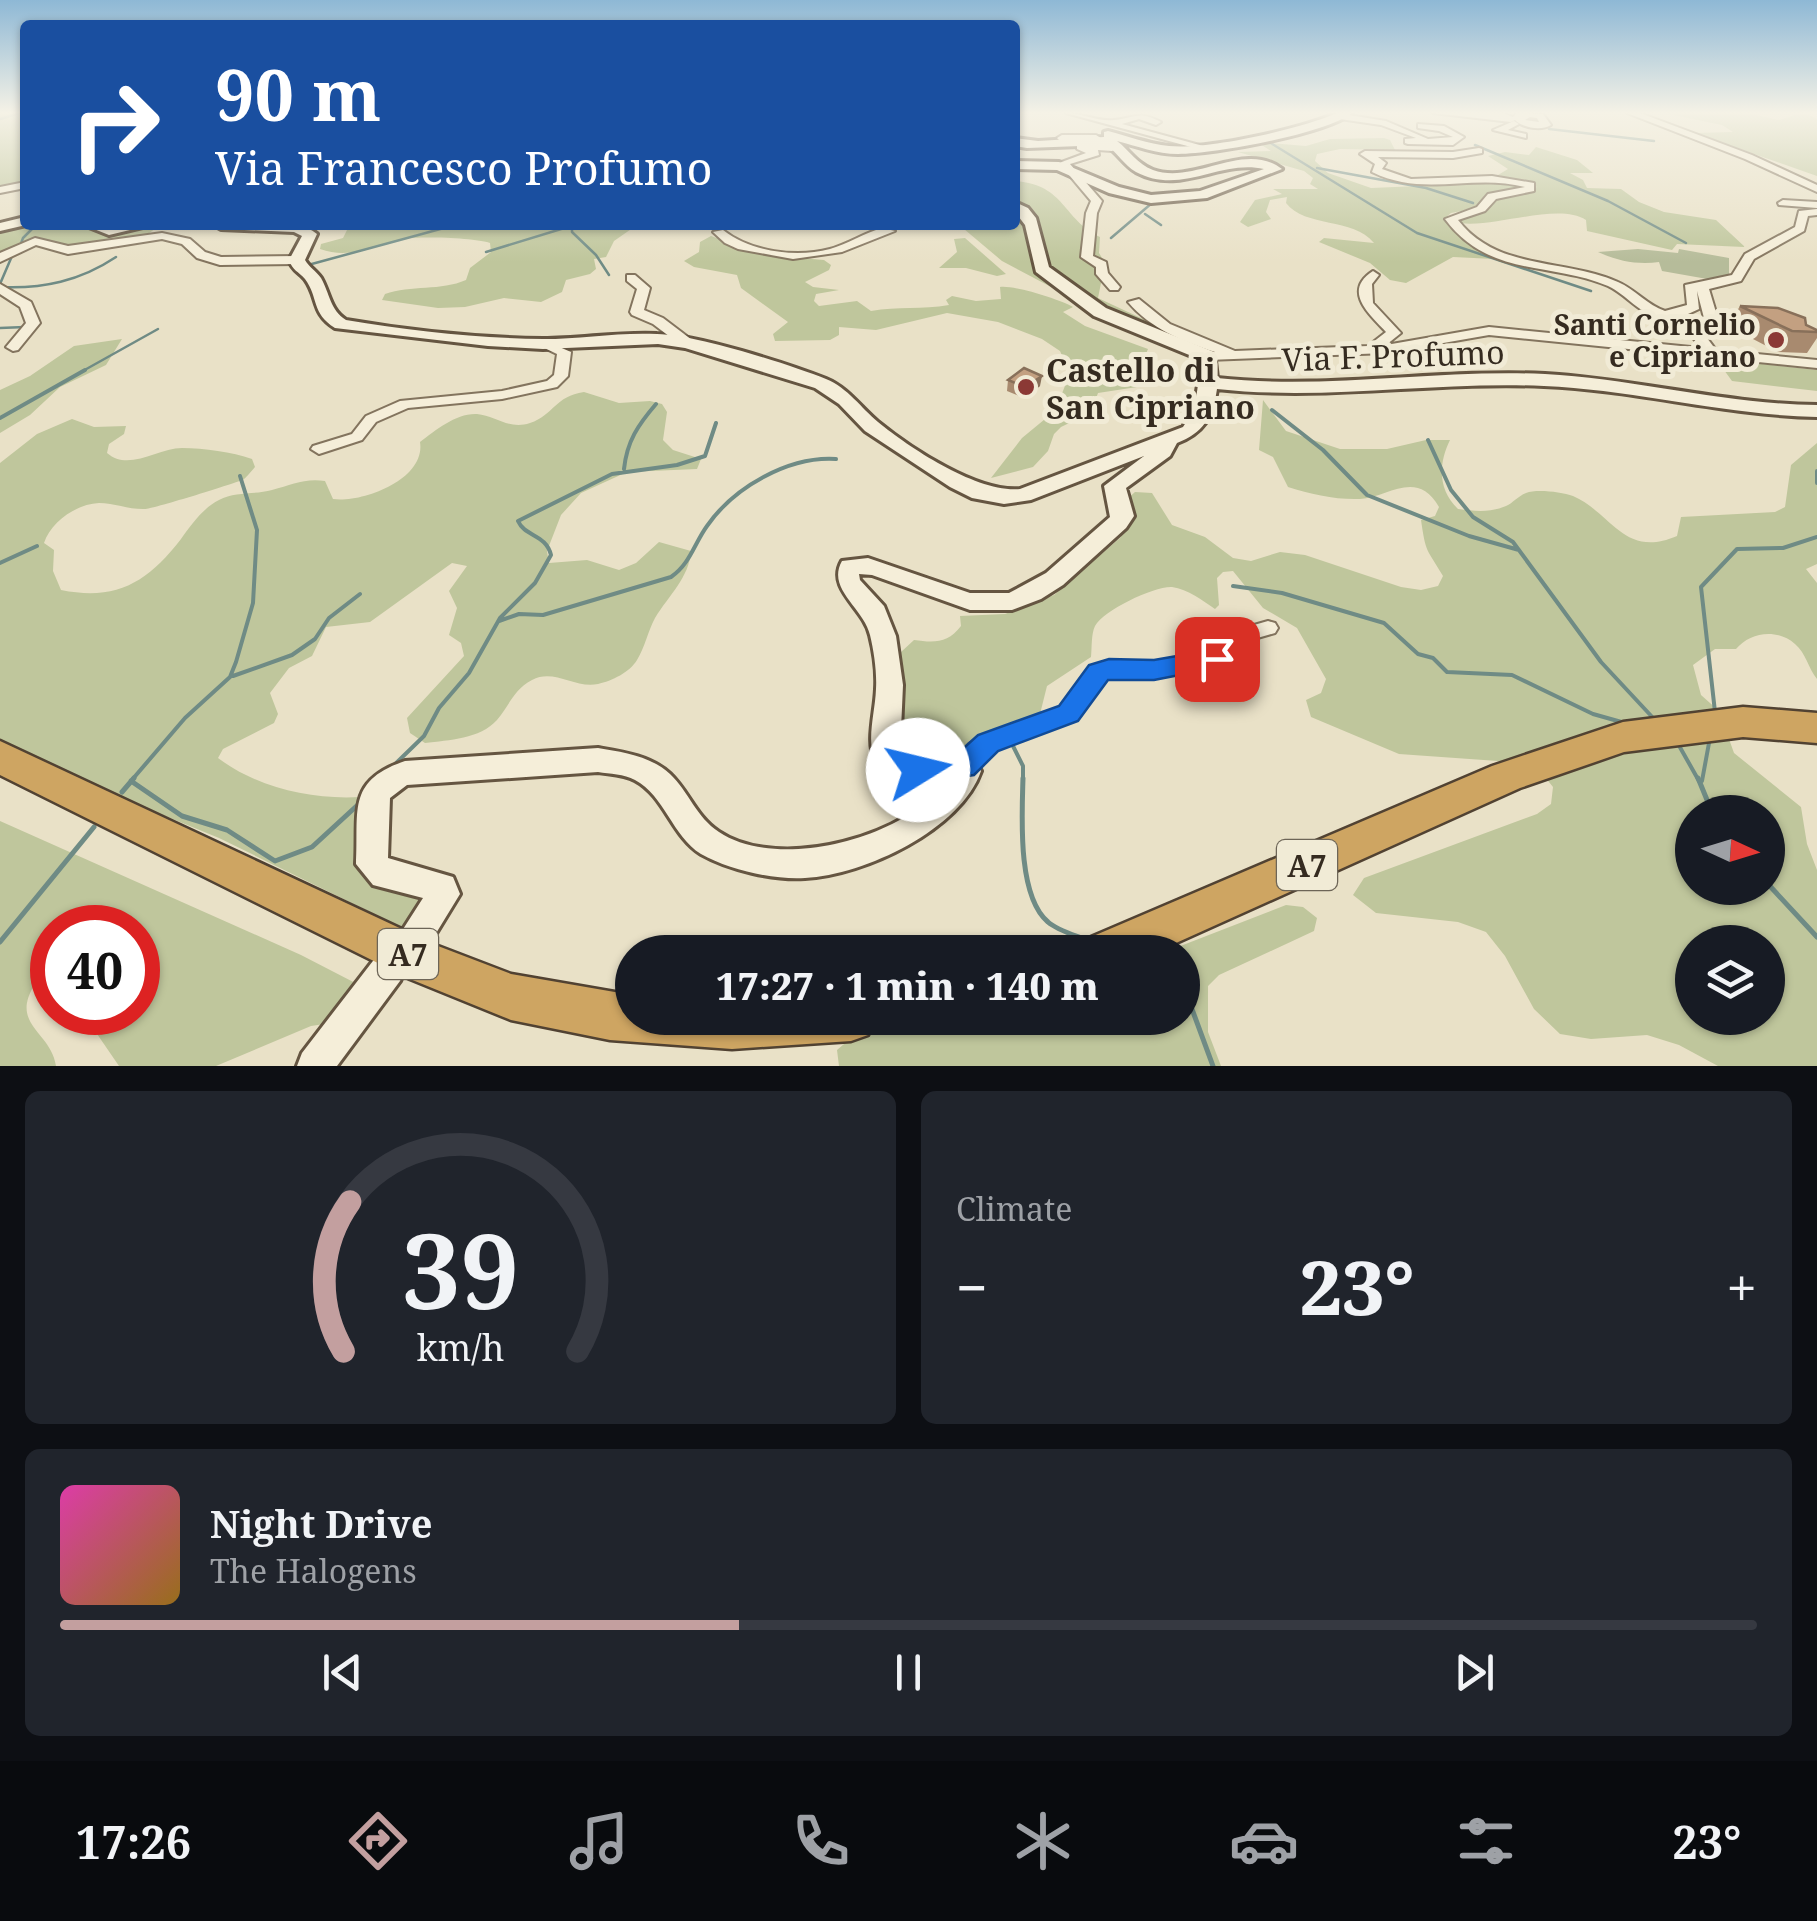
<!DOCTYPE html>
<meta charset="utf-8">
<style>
body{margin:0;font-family:"Noto Serif",serif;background:#20242c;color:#f1f3f6;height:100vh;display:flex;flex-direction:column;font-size:38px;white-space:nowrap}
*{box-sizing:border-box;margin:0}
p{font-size:32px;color:#9ea1a6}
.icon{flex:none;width:55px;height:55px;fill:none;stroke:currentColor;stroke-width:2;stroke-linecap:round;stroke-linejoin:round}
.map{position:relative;height:1066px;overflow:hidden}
.panel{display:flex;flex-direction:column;gap:25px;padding:25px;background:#0d0f14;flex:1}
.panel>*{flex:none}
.top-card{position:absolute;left:20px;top:20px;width:1000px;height:210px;border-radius:10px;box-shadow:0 2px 8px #0004;background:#1a4fa0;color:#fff;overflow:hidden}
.needle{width:65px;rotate:94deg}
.controls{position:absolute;left:1675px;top:795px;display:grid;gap:20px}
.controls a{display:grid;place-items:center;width:110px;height:110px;border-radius:50%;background:#171b24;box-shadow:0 2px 8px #0004;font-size:50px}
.speed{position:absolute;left:30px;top:905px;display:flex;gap:20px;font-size:50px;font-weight:700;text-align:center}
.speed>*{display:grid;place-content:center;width:130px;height:130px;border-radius:50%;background:#171b24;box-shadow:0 2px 8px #0004;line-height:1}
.speed .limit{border:15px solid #d22;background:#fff;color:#111}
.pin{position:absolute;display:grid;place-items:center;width:85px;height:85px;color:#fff;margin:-42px;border-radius:20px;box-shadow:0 5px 15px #0006}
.me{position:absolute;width:110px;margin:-55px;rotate:81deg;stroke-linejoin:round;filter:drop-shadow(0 0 8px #0008)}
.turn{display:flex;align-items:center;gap:35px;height:210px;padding:0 30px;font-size:45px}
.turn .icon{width:130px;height:130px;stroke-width:2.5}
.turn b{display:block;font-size:70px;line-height:85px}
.big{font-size:75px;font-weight:800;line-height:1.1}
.panel .tile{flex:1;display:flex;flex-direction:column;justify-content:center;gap:15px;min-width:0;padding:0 35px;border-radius:15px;background:#20242c}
.panel .dial{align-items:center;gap:0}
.dial svg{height:260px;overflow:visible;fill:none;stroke:#363941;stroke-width:7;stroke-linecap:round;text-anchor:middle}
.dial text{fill:#f1f3f6;stroke:none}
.song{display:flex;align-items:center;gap:30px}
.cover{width:120px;height:120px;border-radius:15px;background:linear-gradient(135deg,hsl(320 70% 55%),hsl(40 70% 35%))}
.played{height:10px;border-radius:5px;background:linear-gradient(90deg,#c39f9f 40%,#363941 40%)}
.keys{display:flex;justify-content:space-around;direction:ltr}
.heat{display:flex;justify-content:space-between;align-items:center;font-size:55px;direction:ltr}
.panel .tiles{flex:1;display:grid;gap:25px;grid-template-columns:1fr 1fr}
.tile:last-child{grid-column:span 2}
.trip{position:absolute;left:615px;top:935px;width:585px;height:100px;border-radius:50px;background:#171b24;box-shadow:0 2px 8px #0004;font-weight:800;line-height:100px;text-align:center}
.tab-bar{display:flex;height:160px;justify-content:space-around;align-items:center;background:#090b0e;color:#9ea1a6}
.tab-bar .icon{width:70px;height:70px}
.tab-bar .on{color:#c39f9f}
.tab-bar b{font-size:45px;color:#f1f3f6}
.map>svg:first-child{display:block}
.green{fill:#bfc69c;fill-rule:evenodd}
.cemetery{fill:#b6bc9a}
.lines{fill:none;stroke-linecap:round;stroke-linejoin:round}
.stream-far2{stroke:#6f8b85;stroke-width:2.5}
.stream-far1{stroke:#6f8b85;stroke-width:4}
.stream{stroke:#6f8b85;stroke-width:5}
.street-casing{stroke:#83745e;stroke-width:4}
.secondary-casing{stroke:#655541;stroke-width:6}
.highway-casing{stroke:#514232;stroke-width:5}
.street{fill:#f5eed9;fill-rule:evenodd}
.secondary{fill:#f5eed9;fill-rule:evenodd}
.highway{fill:#cea562;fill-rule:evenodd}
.wall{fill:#a88a6f}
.shaded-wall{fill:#88705a}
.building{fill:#c3a081;stroke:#88705a;stroke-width:2.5}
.route{fill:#1a73e8;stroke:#114b97;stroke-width:2.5}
.poi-dot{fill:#8b3935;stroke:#f1ebd6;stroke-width:4}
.labels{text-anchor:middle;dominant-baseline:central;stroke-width:10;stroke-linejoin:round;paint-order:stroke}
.far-poi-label{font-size:28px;font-weight:bold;fill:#352b20;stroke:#f1ebd6;text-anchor:end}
.shield{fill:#f1ebd6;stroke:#6d6557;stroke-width:2.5}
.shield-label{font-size:30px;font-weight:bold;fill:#352b20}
.street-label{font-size:32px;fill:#352b20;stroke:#f1ebd6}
.poi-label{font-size:32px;font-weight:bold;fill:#352b20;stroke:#f1ebd6;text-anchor:start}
</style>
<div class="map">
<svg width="1817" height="1066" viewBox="0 0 1817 1066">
<rect width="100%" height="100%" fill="#e9e1c7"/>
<path class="green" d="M0 113H25V184L0 189Z
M1664 113H1746L1779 120C1796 116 1800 109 1817 119V176L1694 133 1733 132 1722 125Z
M1384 138 1390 140 1395 150 1340 149 1317 154 1315 161 1328 173 1371 188 1514 182 1524 186 1485 195 1477 208 1451 213 1444 219 1460 238 1495 259 1453 257 1406 283 1390 280 1370 263 1319 242 1324 238 1374 243C1353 217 1305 228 1286 203L1287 197 1270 200 1266 212 1271 219 1248 227 1240 222 1255 200 1282 194 1273 189H1318L1310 184 1313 178 1304 171 1238 152 1271 151 1257 142 1306 146 1330 139Z
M1536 147 1577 160 1593 173H1570L1583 180 1587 188 1621 189 1639 202 1664 212 1716 220 1745 247 1677 244 1672 250 1587 231 1586 220C1558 202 1495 228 1460 223L1457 219 1486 209 1497 197 1537 187 1498 175 1508 169 1488 156 1505 152 1529 155Z
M1015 181C1066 185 1062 219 1100 237L1099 253 1105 263 1098 298 1158 326 1166 335C1132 322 1071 299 1050 267 1038 249 1050 210 1015 202Z
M1015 209 1020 211 1034 245 1031 256 1035 266 1072 298 1002 261 964 229 886 225H1015Z
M25 225H83L101 233 156 228 148 234C128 238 106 245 85 247 43 251 48 229 0 255V231Z
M306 225H637L614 241 606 257 594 259 596 269 590 274 566 280 562 292 541 302 504 298 465 307 438 308 382 300 385 294C411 285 441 291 466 280L470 268 491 252 490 243C476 238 419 236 404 239 375 245 351 260 320 249L321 244 343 238 348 228Z
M711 236 764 255 824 260 831 265 829 270 805 282 813 287 839 290 816 294 814 301 819 306 857 301 871 311C898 306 922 310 949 305L946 300 952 296 976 301 1001 299 1000 287C1014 285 1059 299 1073 307L1063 312 1085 326 1148 349 1145 356 1155 378 1150 385 1098 393 1095 401 1098 409 1061 427 1054 434 1048 451 1033 467 991 478 1022 438 1062 405 1061 396 1070 373 1060 351 1042 339 998 322 947 313 876 330 839 327V335L830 340 775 341 773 334 788 322 741 288 737 275 694 267 684 261 699 252 700 242Z
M965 238 1006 274 997 276 966 268H939L957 252 954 239Z
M122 339 106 365 60 387 30 415 0 433V390L30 376 74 346Z
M1716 359 1817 370V391L1732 381Z
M584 392 619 403 650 401 662 404 667 412 663 440 673 450 701 459 697 469 627 472 581 493 561 515 547 551 549 563 587 560 619 570 636 563 659 542 691 551C689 578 669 595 655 618 648 631 645 647 637 660 630 672 612 681 598 684 575 689 554 668 532 680 513 690 510 705 497 720 480 739 449 740 425 743L410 733 407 718 464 656 461 643 449 635 457 608 449 591 467 566 452 563 370 622 326 627 312 656 289 668 270 693 278 714 274 723 223 749 218 758C258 788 312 800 361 797L365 805C355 844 342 872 388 891 398 895 408 895 419 900L425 914 409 931 219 838 53 770 0 744V463L37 434 72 419 94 427 126 426 124 434 109 444 107 453C129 472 157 448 182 448 204 448 232 452 252 459L255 467C254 468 246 478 244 479 237 483 155 508 146 509 130 510 115 503 99 503 76 504 51 522 44 543L54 550 53 571 61 590C116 601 147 583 181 539 191 525 203 508 219 500 235 491 255 495 272 490 292 485 304 478 325 481L333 499C363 503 426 479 420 442 436 430 456 413 477 414 496 416 509 430 530 423 554 415 555 396 584 392Z
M1263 400 1286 431 1340 449H1387L1426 440H1450C1438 464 1438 490 1458 509 1474 511 1490 513 1506 506 1513 503 1518 496 1526 493 1537 489 1561 492 1573 496 1612 513 1624 559 1677 536L1681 517 1775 512 1785 507 1791 465 1817 443V564L1806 569 1817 583V679C1808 668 1806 653 1795 644 1777 628 1750 632 1736 649H1715L1693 665 1701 695 1719 711 1734 753 1801 807 1807 844 1817 870V1066H1718L1679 1045 1647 1035 1591 1039 1560 1034 1534 1009 1505 956 1486 932 1458 922 1376 913 1353 895 1364 878 1537 814 1551 804 1553 787 1529 757 1512 762 1399 754 1311 717 1306 700 1321 693 1326 679 1297 628 1263 608 1233 571 1223 572 1217 578 1219 605 1215 609C1203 601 1188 589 1172 587 1154 586 1104 610 1095 626 1091 634 1092 648 1091 657L1047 686 1039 718 973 741 955 758 907 761 892 749 901 652 914 640C935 643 948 643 961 626L960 616 1005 614 1054 595 1120 538 1129 524 1126 500 1135 492 1152 493 1172 525 1205 537 1233 558 1251 561 1280 552 1305 555 1401 587 1421 590 1438 586 1443 576C1426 547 1426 554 1421 520L1435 516 1439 507C1417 468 1387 498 1360 499 1336 500 1311 494 1288 487L1273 457 1259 450ZM1692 812H1768V888H1692ZM1692 942H1768V1018H1692Z
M0 821 301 955 363 987 331 1023 311 1026 216 1066H119L95 1031 98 1013 138 1012V928H52V967C43 971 41 975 35 984 9 1025 51 1031 56 1066H0Z
M1286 905 1303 907 1317 918 1314 931 1219 975 1208 986V1032L1221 1066H839L837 1050 851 1038 965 1018H1182V952H1165Z"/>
<path class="cemetery" d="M1638 249 1678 253 1679 249 1729 258V275L1713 280 1662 271 1659 262C1638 265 1617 261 1598 252Z"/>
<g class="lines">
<path class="stream-far2" d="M0 119 19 113
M1549 129 1654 141
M1269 142 1417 233 1591 291
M1475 145 1608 201 1686 243
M1317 168 1426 188 1473 203
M1145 214 1161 225
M572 225V232L596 255 609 275
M1111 238 1152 203
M19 249 23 238 36 225
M486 252 571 226
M308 265 455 225
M0 284 12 256
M0 287C43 289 80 281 116 257
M0 328 25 327
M81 372 158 329"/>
<path class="stream-far1" d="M1272 410 1323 450 1367 495 1469 536 1519 550
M0 418 85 370
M1428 440 1451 490 1473 517 1513 542 1601 662 1655 720
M624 469C627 441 638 425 656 404
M1817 471V483
M0 563 37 546
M1233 586 1282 593 1384 623 1418 654 1433 658 1447 672 1512 675 1593 714 1625 723
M499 621 519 614 543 615 671 577C690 564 694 544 707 526 734 487 789 456 836 459
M233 676 292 655 315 639 329 618 360 594
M1715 712 1701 587 1737 549 1783 548 1817 537
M1677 742 1699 781
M1012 744 1023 766V781
M390 769 424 736 439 708 469 673 500 618 535 583 551 555C546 534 525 537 518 521L612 474 677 465 705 456 716 423
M131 781 185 718 230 677 236 662 253 603 257 530 240 476
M1702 781 1709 743"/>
<path class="stream" d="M1023 778C1022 815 1017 896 1048 922 1058 931 1078 936 1091 942
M1698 778 1712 812
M131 781 182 816 227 830 275 861 312 847 361 802
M122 792 134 778
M1768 884 1817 937
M0 942 94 827
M1182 982 1213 1066"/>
<defs>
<path id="street" d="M1066 113C1082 113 1099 122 1114 120 1136 118 1138 110 1161 122L1156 125 1139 119 1122 124 1207 147 1202 150Z
M1433 113H1503L1513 117 1517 113 1543 114 1551 125C1541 131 1523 128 1515 120L1511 122ZM1530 117 1537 118 1539 122 1525 120Z
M1627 113H1640L1752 155 1817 185V192L1745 159Z
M1343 114 1386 121 1428 139 1453 137 1439 131 1418 128V124L1444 126 1464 137 1453 145 1408 144 1405 143V139L1416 138 1381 125 1340 119Z
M1514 121 1519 124 1508 130 1526 134V138L1493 130Z
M1062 135H1096L1117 148 1112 151 1098 150 1099 155 1070 164 1102 201 1097 213 1093 256 1106 262 1108 273 1120 287 1118 290H1110L1096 274V267L1081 257 1086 213 1091 201 1059 163 1086 153 1077 149V145H1100L1094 141 1059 140 1057 138Z
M1479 148 1482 149V153L1453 158 1378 157 1386 163 1382 169 1411 179 1492 176 1534 183V191L1496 199 1485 211 1458 220C1497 271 1564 258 1618 282 1635 289 1647 305 1665 311L1687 305 1685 285 1732 275 1745 254 1795 227 1799 211 1817 209V215L1808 216 1804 231 1754 259 1741 281 1709 289 1718 319 1704 334 1716 350 1817 360V368L1719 358 1714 360 1708 357 1489 335 1386 353 1208 360 1203 359V353L1215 352C1182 341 1151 329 1128 302L1139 299 1170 324 1235 351 1368 346 1386 332C1369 314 1342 291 1373 271L1379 275 1372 284 1373 303 1401 333 1386 345 1489 327 1701 348 1690 334 1704 318 1697 291 1699 309C1687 315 1675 320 1661 318 1639 314 1627 295 1608 286 1548 261 1489 278 1445 219L1477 207 1488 194 1525 187C1472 173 1424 198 1372 172L1375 164 1360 154 1365 151 1453 152Z
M25 182V188L0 193V187Z
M1783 200 1817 202V208L1779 205 1778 203Z
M882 228 895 231 842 252 793 259 738 249 725 243 713 232 723 230C751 252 796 258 830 249 848 244 864 233 882 228Z
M162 233 190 239 205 252 221 257 297 256 303 260 297 264 220 265 197 258 182 244 162 239 68 254 36 245 0 262V253L35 238 68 246Z
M627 275H635L650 288 644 310 663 318 692 340V346H682L653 324 632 315 630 312 637 289 627 281Z
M0 284 31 302 40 323 18 350 13 351 6 347 26 323 20 307 0 294Z
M543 340 571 352 568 376 557 387 502 399 408 408 376 422 362 440 319 454 311 449 313 446 352 434 366 416 400 401 502 391 547 381 554 375 557 354 536 344Z
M1268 621 1275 623 1278 628 1275 633 1247 641 1224 664 1217 667 1154 678H1105L1076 720 996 749C982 758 973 779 955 773L952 766 969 744 980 737 1062 708 1091 667 1109 661 1154 662 1211 652 1233 631Z"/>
<path id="secondary" d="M1337 113H1352C1325 134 1214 154 1178 154 1157 154 1137 146 1117 141 1130 151 1137 164 1153 170 1195 185 1244 140 1282 169L1207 198 1151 203 1109 193 1057 170 1015 169V161L1059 162 1119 187 1151 195 1200 191 1264 169C1220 159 1181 196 1136 172 1124 165 1118 153 1106 145L1027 148 1015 146V138L1038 141 1104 137V132L1108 131C1128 136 1148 144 1169 146 1209 150 1300 129 1337 113Z
M1015 202 1028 208 1036 218 1049 267 1106 308 1214 352 1217 378C1327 390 1435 369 1545 374 1636 379 1725 404 1817 405V417C1725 415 1636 390 1544 386 1435 381 1326 401 1217 389 1213 417 1203 433 1177 443L1170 456 1126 488 1134 516 1126 528 1063 585 1041 599 1012 610H970L872 575 859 574 860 580 884 606 896 636 903 685 900 752C924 769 964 736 981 771 961 829 865 875 805 878 774 880 729 870 701 854 672 836 665 796 635 780 624 774 610 774 598 772L407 785 390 798 388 858 453 877 460 894 427 948 415 953 403 948 398 937 423 898 373 885 356 864C359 811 346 781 405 761L598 748C622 752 651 756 670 774 689 792 696 817 719 832 780 873 912 836 950 777L908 781 877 766C865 742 875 715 876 689 877 673 874 651 870 635 864 608 826 589 842 561L868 558 970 593H1009L1046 573 1110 517 1104 486 1144 456 1031 500 1004 504 972 498 950 487 865 431 839 404 815 388 685 348 658 344 543 349 488 346 335 328C311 313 319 298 305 279 298 271 293 271 289 260L302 236 294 232 221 229 214 225C243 225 294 215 317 234L305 260C309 267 316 271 321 278 330 294 330 310 346 320 410 331 478 338 543 339 581 339 619 332 657 334 697 335 788 364 826 379 848 388 861 408 878 422 911 449 978 493 1020 489L1183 427C1198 406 1199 383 1199 359L1094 316 1036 272 1025 225 1015 212Z
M25 217 26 225 0 231V223Z
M84 225H151L109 235Z
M388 952 400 957 405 969 400 981 337 1066H297L302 1053 376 957Z"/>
<path id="highway" d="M1743 707 1817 713V743L1743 737 1624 752 1520 788 1156 952H1085L1091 937 1492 766 1623 722Z
M0 741 438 946 511 974 632 995V1018H874L868 1035 851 1041 732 1049 610 1040 511 1020 410 979 0 775Z"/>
</defs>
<use href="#street" class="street-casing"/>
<use href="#secondary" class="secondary-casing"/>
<use href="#highway" class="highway-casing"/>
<use href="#street" class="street"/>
<use href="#secondary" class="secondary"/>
<use href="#highway" class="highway"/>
</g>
<path class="wall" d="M1740 306 1817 330V338L1807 353 1778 352 1728 326Z
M1008 380 1040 386 1024 398 1007 391Z"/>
<path class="shaded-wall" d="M1042 376 1040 386 1024 398 1025 387Z"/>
<path class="building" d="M1740 306 1778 308 1805 318 1806 325 1817 330V332L1792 331Z
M1024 368 1042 376 1025 387 1008 380Z"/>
<linearGradient id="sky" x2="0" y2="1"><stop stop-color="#8eb8d5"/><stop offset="0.43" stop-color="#f5f2e6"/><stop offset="1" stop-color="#f5f2e6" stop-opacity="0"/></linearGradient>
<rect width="1817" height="262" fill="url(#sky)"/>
<path class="route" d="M1217 649 1226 652 1230 659 1226 666 1154 680H1108L1078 721 998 751 974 775 918 783 908 779 903 770 908 762 956 755 978 735 1059 706 1089 665 1109 659 1154 660Z"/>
<g class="poi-dot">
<circle cx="1776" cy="340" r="10"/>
<circle cx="1026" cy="387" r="10"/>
</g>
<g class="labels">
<g class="far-poi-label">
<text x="1756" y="324">Santi Cornelio<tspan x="1756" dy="32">e Cipriano</tspan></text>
</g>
<g class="shield">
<rect x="1277" y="840" width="60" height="50" rx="8"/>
<rect x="378" y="929" width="60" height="50" rx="8"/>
</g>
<g class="shield-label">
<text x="1307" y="865">A7</text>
<text x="408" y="954">A7</text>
</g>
<g class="street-label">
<text transform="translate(1393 355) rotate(-2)">Via F. Profumo</text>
</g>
<g class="poi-label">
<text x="1046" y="369">Castello di<tspan x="1046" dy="37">San Cipriano</tspan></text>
</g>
</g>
</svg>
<div class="controls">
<a><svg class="needle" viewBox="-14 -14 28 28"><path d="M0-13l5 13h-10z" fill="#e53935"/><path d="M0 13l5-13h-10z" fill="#9ea1a6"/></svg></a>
<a><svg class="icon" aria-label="layers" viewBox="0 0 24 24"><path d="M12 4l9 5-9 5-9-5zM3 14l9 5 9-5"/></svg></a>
</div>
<div class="speed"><div class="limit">40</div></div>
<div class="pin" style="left:1217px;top:659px;background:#d93025"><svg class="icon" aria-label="arrive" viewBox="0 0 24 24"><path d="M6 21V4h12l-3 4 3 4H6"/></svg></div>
<svg class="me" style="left:918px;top:770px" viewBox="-20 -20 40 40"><circle r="19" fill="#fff"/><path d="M0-13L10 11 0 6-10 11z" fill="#1a73e8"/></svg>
<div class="trip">17:27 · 1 min · 140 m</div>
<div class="top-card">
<div class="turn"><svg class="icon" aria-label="right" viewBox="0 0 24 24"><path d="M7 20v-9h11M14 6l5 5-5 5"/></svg><div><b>90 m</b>Via Francesco Profumo</div></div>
</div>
</div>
<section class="panel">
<div class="tiles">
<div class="tile dial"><svg viewBox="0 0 100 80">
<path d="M14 69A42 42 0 1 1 86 69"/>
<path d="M14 69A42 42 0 0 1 16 23" stroke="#c39f9f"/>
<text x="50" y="56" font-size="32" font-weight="700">39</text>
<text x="50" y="72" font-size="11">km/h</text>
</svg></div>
<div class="tile"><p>Climate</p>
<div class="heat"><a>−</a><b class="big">23°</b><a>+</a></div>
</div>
<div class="tile">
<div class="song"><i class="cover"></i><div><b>Night Drive</b><p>The Halogens</p></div></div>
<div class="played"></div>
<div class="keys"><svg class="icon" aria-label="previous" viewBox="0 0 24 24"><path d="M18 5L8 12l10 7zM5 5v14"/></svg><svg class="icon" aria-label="pause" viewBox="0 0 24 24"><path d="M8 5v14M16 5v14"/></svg><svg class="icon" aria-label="next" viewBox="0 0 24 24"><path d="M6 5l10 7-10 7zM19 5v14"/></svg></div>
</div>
</div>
</section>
<nav class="tab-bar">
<b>17:26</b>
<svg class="icon on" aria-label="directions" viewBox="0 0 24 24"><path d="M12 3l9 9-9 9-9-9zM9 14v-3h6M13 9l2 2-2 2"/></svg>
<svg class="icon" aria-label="music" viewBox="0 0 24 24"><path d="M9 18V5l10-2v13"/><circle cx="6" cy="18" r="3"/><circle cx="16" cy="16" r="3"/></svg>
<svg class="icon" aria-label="phone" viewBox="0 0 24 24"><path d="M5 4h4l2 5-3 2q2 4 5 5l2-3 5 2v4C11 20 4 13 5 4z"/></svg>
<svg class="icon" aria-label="climate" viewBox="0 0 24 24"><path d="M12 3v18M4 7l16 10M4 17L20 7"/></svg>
<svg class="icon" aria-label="car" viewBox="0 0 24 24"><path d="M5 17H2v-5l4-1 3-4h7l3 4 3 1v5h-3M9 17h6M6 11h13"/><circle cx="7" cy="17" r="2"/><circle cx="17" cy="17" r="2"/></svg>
<svg class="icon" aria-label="filters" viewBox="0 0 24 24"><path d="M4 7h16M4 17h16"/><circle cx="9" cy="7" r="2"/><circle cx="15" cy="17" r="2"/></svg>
<b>23°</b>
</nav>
